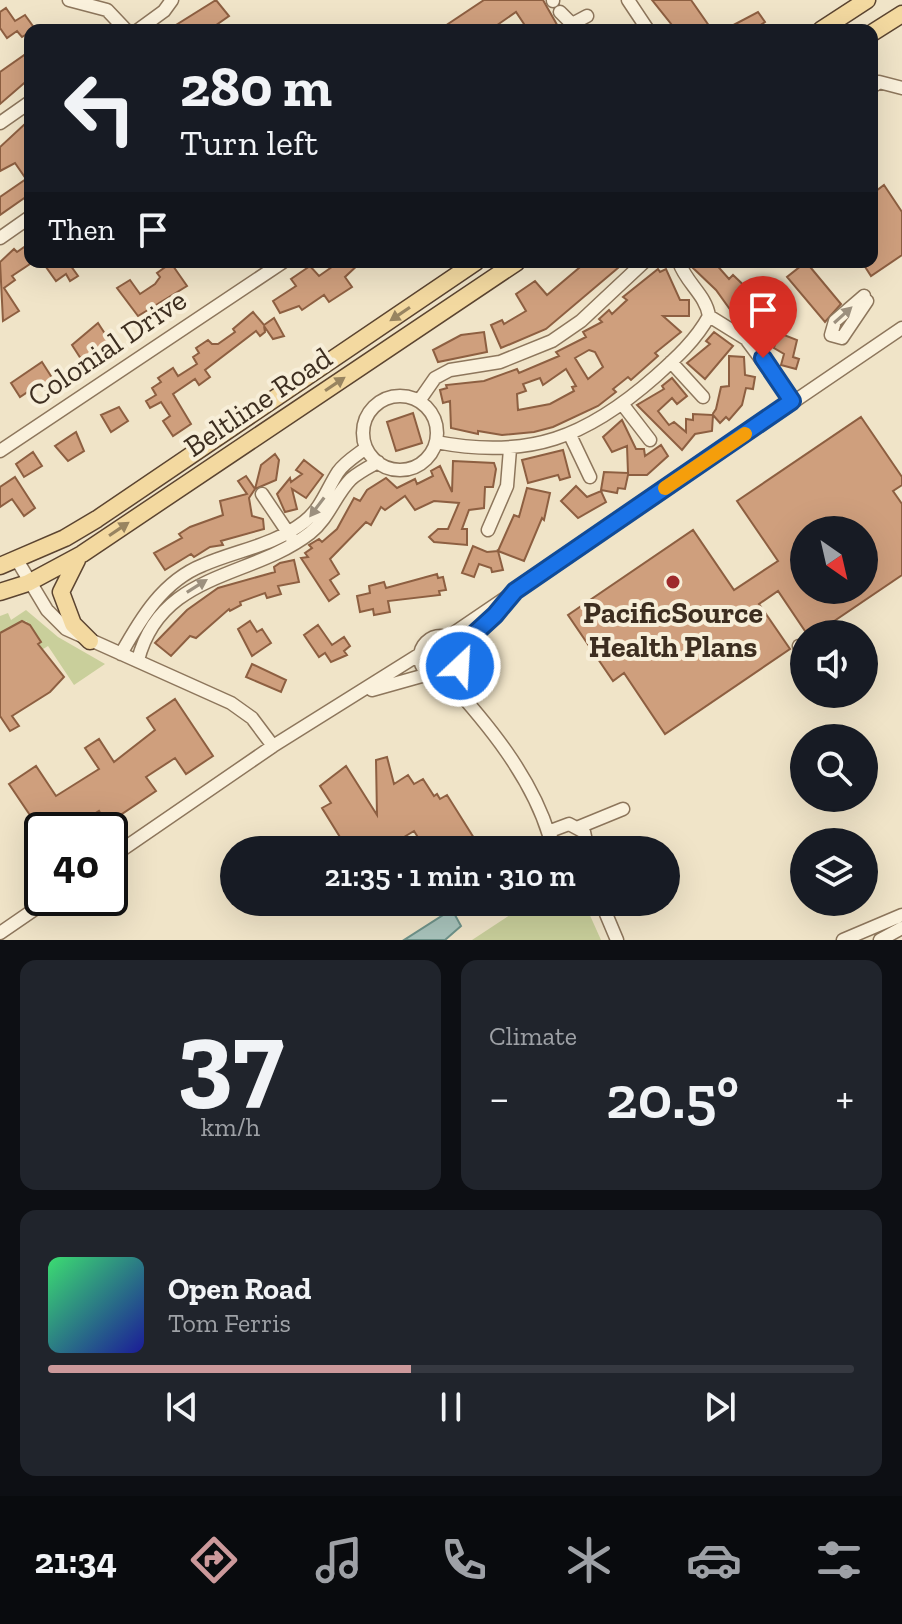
<!DOCTYPE html>
<meta charset="utf-8">
<style>
body{margin:0;font-family:"Zilla Slab",serif;background:#20242c;color:#f1f3f6;height:100vh;display:flex;flex-direction:column;font-size:30px;white-space:nowrap}
*{box-sizing:border-box;margin:0}
p{font-size:26px;color:#9ea1a6}
.icon{flex:none;width:44px;height:44px;fill:none;stroke:currentColor;stroke-width:2;stroke-linecap:round;stroke-linejoin:round}
.map{position:relative;height:940px;overflow:hidden}
.details{display:flex;flex-direction:column;gap:20px;padding:20px;background:#0d0f14;flex:1}
.details>*{flex:none}
.hud{position:absolute;left:24px;top:24px;width:854px;height:244px;border-radius:16px;box-shadow:0 8px 32px #0002;background:#171b24;color:#f1f3f6;overflow:hidden}
.needle{width:52px;rotate:146deg}
.fabs{position:absolute;left:790px;top:516px;display:grid;gap:16px}
.fabs a{display:grid;place-items:center;width:88px;height:88px;border-radius:50%;background:#171b24;box-shadow:0 8px 32px #0002;font-size:40px}
.speed{position:absolute;left:24px;top:812px;display:flex;gap:16px;font-size:40px;font-weight:700;text-align:center}
.speed>*{display:grid;place-content:center;width:104px;height:104px;border-radius:50%;background:#171b24;box-shadow:0 8px 32px #0002;line-height:1}
.speed .limit{border:4px solid #111;border-radius:12px;background:#fff;color:#111}
.pin{position:absolute;display:grid;place-items:center;width:68px;height:68px;color:#fff;margin:-82px -34px;border-radius:50% 50% 50% 0;rotate:-45deg;box-shadow:0 0 8px #0007}
.pin .icon{rotate:45deg}
.me{position:absolute;width:88px;margin:-44px;rotate:25deg;stroke-linejoin:round;filter:drop-shadow(0 0 6px #0008)}
.turn{display:flex;align-items:center;gap:28px;height:168px;padding:0 24px;font-size:36px}
.turn .icon{width:104px;height:104px;stroke-width:2.5}
.turn b{display:block;font-size:56px;line-height:68px}
.then{display:flex;align-items:center;height:76px;padding:0 24px;background:#0003;gap:16px;font-size:30px}
.big{font-size:60px;font-weight:600;line-height:1.1}
.details .card{flex:1;display:flex;flex-direction:column;justify-content:center;gap:12px;min-width:0;padding:0 28px;border-radius:16px;background:#20242c}
.details .dial{align-items:center;gap:0}
.dial b{font-size:104px;line-height:1}
.song{display:flex;align-items:center;gap:24px}
.cover{width:96px;height:96px;border-radius:12px;background:linear-gradient(135deg,hsl(140 70% 55%),hsl(240 70% 35%))}
.played{height:8px;border-radius:4px;background:linear-gradient(90deg,#cc999b 45%,#363941 45%)}
.keys{display:flex;justify-content:space-around;direction:ltr}
.heat{display:flex;justify-content:space-between;align-items:center;font-size:44px;direction:ltr}
.details .tiles{flex:1;display:grid;gap:20px;grid-template-columns:1fr 1fr}
.card:last-child{grid-column:span 2}
.trip{position:absolute;left:220px;top:836px;width:460px;height:80px;border-radius:40px;background:#171b24;box-shadow:0 8px 32px #0002;font-weight:600;line-height:80px;text-align:center}
.tab-bar{display:flex;height:128px;justify-content:space-around;align-items:center;background:#090b0e;color:#9ea1a6}
.tab-bar .icon{width:56px;height:56px}
.tab-bar .current{color:#cc999b}
.tab-bar b{font-size:36px;color:#f1f3f6}
.map>svg:first-child{display:block}
.green{fill:#c9cf9b}
.water{fill:#a9c4bc;stroke:#6f938a;stroke-width:2}
.building{fill:#cf9f7d;stroke:#8d5f41;stroke-width:2;fill-rule:evenodd}
.lines{fill:none;stroke-linecap:round;stroke-linejoin:round}
.minor-casing{stroke:#8d765c;stroke-width:15}
.major-casing{stroke:#5b4430;stroke-width:19}
.minor{stroke:#faf1dc;stroke-width:12}
.major{stroke:#f3d9a0;stroke-width:16}
.oneway{fill:#988460}
.oneway2{fill:#9c907e}
.route-casing{stroke:#114b97;stroke-width:20}
.route{stroke:#1a73e8;stroke-width:14}
.slow{stroke:#f59e0b;stroke-width:14}
.poi-dot{fill:#9e2a2b;stroke:#f7eed8;stroke-width:3}
.labels{text-anchor:middle;dominant-baseline:central;stroke-width:8;stroke-linejoin:round;paint-order:stroke}
.street-label{font-size:30px;fill:#3d2e20;stroke:#f7eed8}
.poi-label{font-size:30px;font-weight:bold;fill:#3d2e20;stroke:#f7eed8}
</style>
<div class="map">
<svg width="902" height="940" viewBox="0 0 902 940">
<rect width="100%" height="100%" fill="#f0e4c8"/>
<path class="green" d="M26 610 58 637 105 664 74 685 48 646 40 651V642L26 621 0 633V616L8 613 11 620Z
M530 902H584L601 940H472Z"/>
<path class="water" d="M448 912 455 915 461 926 445 940H404Z"/>
<path class="building" d="M216 0 229 16 209 30H168Z
M484 0H543L560 30H528L516 12 490 30H439Z
M652 0H691L712 30H676Z
M6 8 15 21 25 15 35 29 22 37 17 31 7 38 0 28V12Z
M758 12 765 22 753 30H724Z
M30 51V78L0 104V72Z
M27 122 30 127V194L0 215V197L26 179 15 163 0 171V147Z
M884 185 902 212V255L871 276 862 262H872V194Z
M30 243V264L12 276 15 280 4 288 19 311 3 321 0 262 14 249 17 252Z
M54 262H68L78 276 70 281 66 274 56 281 46 267Z
M339 262H361L345 277 352 287 329 302 324 295 302 310 299 306 280 313 273 301 296 286 291 279 310 266 319 276Z
M586 262H625L546 329 501 348 491 325 502 320 504 324 526 311 516 294 535 281 547 295Z
M700 262H714L729 279 733 275 776 316 779 333 797 340 793 357 799 359 796 369 781 365 784 354 774 348 778 334H755L754 326 740 310 734 315 716 290 693 268Z
M806 262 841 304 825 322 787 277Z
M171 263 187 286 138 316 117 288 130 280 140 294 155 284 160 277 157 273Z
M658 269 660 272 666 269 680 300H689V316H663L681 332 655 353 658 356 631 380 628 377 613 389 616 392 598 406 553 427 534 432 502 435 478 431V434L451 428 450 401 443 403 440 390 447 388 446 385 484 381 517 369 519 373 559 356 556 352 586 337 583 332 602 322 599 319 609 310 612 314 627 300 623 297ZM589 350 595 352 603 367 588 379 575 358ZM566 369 576 386 572 387 574 391 550 404 518 410 517 394 526 391 523 384 540 378 543 385Z
M253 312 264 325 274 318 284 336 273 339 264 326 265 332 260 336 256 331 205 370 210 377 199 385 195 379 173 394 191 424 173 436 163 421 170 416 161 402 150 408 146 401 156 395 152 388 161 382 158 378 173 368 178 376 197 364 193 357 199 353 196 348 208 340 212 344H218L235 332 233 329Z
M98 323 111 343 83 362 72 345Z
M484 332 487 352 438 362 433 350 461 335Z
M714 332 733 346 705 379 687 363 710 344 706 341Z
M729 356 744 357 745 375 755 377 753 389 746 388 742 405 729 420 726 417 720 423 713 415 712 431 695 434 682 450 637 405 664 389 662 386 672 378 687 396 677 404 672 398 658 411 669 425 674 422 686 432V419L693 420V414L712 415 716 409 721 387 729 386Z
M42 362 56 384 46 391 41 383 20 397 11 383Z
M119 407 128 421 111 432 101 415Z
M413 413 422 443 396 451 387 422Z
M861 417 902 477V485L893 491 902 504V575L815 634H807L778 591 759 604 790 649 665 734 624 673 613 681 568 615 693 530 734 590 778 561 737 501ZM804 530H864V590H804Z
M622 420 636 449H644L645 456 661 445 668 456 647 475H628L625 489 618 488 617 493 601 490 604 472 628 473 627 446 612 452 603 437Z
M76 432 84 451 68 461 55 446Z
M563 450 570 477 560 480 558 475 528 483 522 460Z
M33 452 42 466 24 477 16 464Z
M275 454 279 460 276 480 255 489 261 465Z
M304 460 323 475 306 498 292 489 297 509 285 512 277 494 290 478 291 482 302 474 296 470Z
M453 461 494 463 496 469 493 487H485L484 508 469 510 462 529H467V545L434 542 429 537 438 529H448L459 503 434 501 415 510 405 496 385 510 381 507 371 525 366 522 330 559 339 574 330 580 339 594 329 601 301 558 308 557 305 553 312 548 309 545 319 539 322 542 337 529 354 498 360 501 367 490 386 478 397 488 415 479 417 484 433 476 431 471 440 466 452 492Z
M246 476 255 489 249 498 252 516 263 519 264 529 221 541 223 545 210 547 194 557 191 554 165 570 154 553 182 538 179 534 190 527 223 515 220 501 247 494 238 481Z
M15 477 35 508 24 516 12 499 0 507V487Z
M576 486 587 497 601 491 606 502 578 518 561 501Z
M527 488 550 493 544 520 542 518 524 561 498 551 503 570 492 572 491 568 479 564 474 577 462 573 473 546 487 552 498 551 514 515 519 517Z
M294 560 299 582 278 586 281 594 267 598 265 593 240 602 241 605 230 611 229 609 196 638 190 636 171 656 155 643 187 610 218 588 275 572 274 567 280 563Z
M437 574 438 578 443 577 446 590 439 591 440 595 388 601 390 612 374 615 373 609 360 612 357 596 370 593 369 586 384 582 386 588Z
M22 621 30 625 41 642 38 644 64 677 50 692 12 716 19 726 10 731 0 716V633Z
M250 621 257 632 262 629 271 643 252 656 238 629Z
M318 625 332 645 344 637 350 646 344 651 347 655 331 662 325 653 319 657 304 635Z
M252 664 286 680 281 692 246 677Z
M175 699 213 756 186 774 175 758 146 777 156 791 107 824 99 811 77 825 81 830H40L9 784 36 766 56 796 99 769 85 748 99 739 114 762 155 730 147 718Z
M387 757 394 784 408 775 414 784 423 779 434 796 437 794 440 799 447 795 479 846 474 850H426L414 831 394 843 398 850H348L322 808 331 803 320 786 346 766 377 815 376 760Z"/>
<g class="lines">
<defs>
<path id="minor" d="M69 0 107 10 126 30
M553 0V1
M628 0 648 30
M560 12 572 24 587 16
M138 30 164 11 172 0
M872 87 879 82 902 88
M0 123 30 102
M0 238 30 217
M864 296 835 321 831 335 842 338 867 301
M709 316 746 339 792 401
M671 362 703 397
M363 433a37 37 0 1 1 74 0a37 37 0 1 1-74 0Z
M419 401 435 378 450 370 500 362 552 341 581 321 644 262
M623 405 650 440
M570 435 590 477
M436 442C529 460 587 437 656 376 676 358 696 340 709 316 706 295 686 283 679 262
M0 451 283 262
M262 494 291 537
M488 530 507 486 510 449
M17 560 47 610 66 629 231 703 252 718 273 746
M420 657a21 21 0 1 1 42 0a21 21 0 1 1-42 0Z
M448 637 902 328
M799 646 804 658
M460 647 505 603
M121 654C141 618 163 581 203 565 237 550 273 546 304 522 321 509 327 489 338 472 345 462 357 455 366 448
M138 660C161 571 251 579 310 533 329 518 335 495 351 479 359 472 369 467 378 462
M446 678C487 723 531 776 549 835
M372 690 429 674
M579 827 623 809
M548 850 547 841 553 830 569 824 584 832 588 850
M110 858 273 746 420 654
M601 902 617 940
M0 933 51 898
M843 940 902 915
M880 940 902 928"/>
<path id="major" d="M821 30 867 0
M872 33 902 14
M77 560 61 592 73 624 90 641
M0 566 65 538 97 519 476 262
M0 592 28 583 82 554 517 262"/>
</defs>
<use href="#minor" class="minor-casing"/>
<use href="#major" class="major-casing"/>
<use href="#minor" class="minor"/>
<use href="#major" class="major"/>
</g>
<defs><path id="oneway-solid" d="M-6-.8H1V-3.2L6.5 0L1 3.2V.8H-6Z" transform="scale(2)"/></defs>
<g class="oneway">
<use href="#oneway-solid" transform="translate(400 314) rotate(146)"/>
<use href="#oneway-solid" transform="translate(335 384) rotate(-34)"/>
<use href="#oneway-solid" transform="translate(119 529) rotate(-34)"/>
</g>
<g class="oneway2">
<use href="#oneway-solid" transform="translate(843 315) rotate(-42)"/>
<use href="#oneway-solid" transform="translate(317 507) rotate(127)"/>
<use href="#oneway-solid" transform="translate(197 586) rotate(-32)"/>
</g>
<g class="lines">
<defs>
<path id="route" d="M460 666V647L495 615 515 591 792 401 763 358"/>
</defs>
<use href="#route" class="route-casing"/>
<use href="#route" class="route"/>
<path class="slow" d="M665 488 745 434"/>
</g>
<circle class="poi-dot" cx="673" cy="582" r="8"/>
<g class="labels">
<g class="street-label">
<text transform="translate(107 348) rotate(-34)">Colonial Drive</text>
<text transform="translate(258 402) rotate(-34)">Beltline Road</text>
</g>
<g class="poi-label">
<text x="673" y="613">PacificSource<tspan x="673" dy="34">Health Plans</tspan></text>
</g>
</g>
</svg>
<div class="fabs">
<a><svg class="needle" viewBox="-14 -14 28 28"><path d="M0-13l5 13h-10z" fill="#e53935"/><path d="M0 13l5-13h-10z" fill="#9ea1a6"/></svg></a>
<a><svg class="icon" aria-label="sound" viewBox="0 0 24 24"><path d="M4 9h4l5-4v14l-5-4H4zM17 9q2 3 0 6"/></svg></a>
<a><svg class="icon" aria-label="search" viewBox="0 0 24 24"><circle cx="10" cy="10" r="6"/><path d="M15 15l6 6"/></svg></a>
<a><svg class="icon" aria-label="layers" viewBox="0 0 24 24"><path d="M12 4l9 5-9 5-9-5zM3 14l9 5 9-5"/></svg></a>
</div>
<div class="speed"><div class="limit">40</div></div>
<div class="pin" style="left:763px;top:358px;background:#d93025"><svg class="icon" aria-label="arrive" viewBox="0 0 24 24"><path d="M6 21V4h12l-3 4 3 4H6"/></svg></div>
<svg class="me" style="left:460px;top:666px" viewBox="-20 -20 40 40"><circle r="17" fill="#1a73e8" stroke="#fff" stroke-width="3"/><path d="M0-11L8 9 0 5-8 9z" fill="#fff"/></svg>
<div class="trip">21:35 · 1 min · 310 m</div>
<div class="hud">
<div class="turn"><svg class="icon" aria-label="left" viewBox="0 0 24 24"><path d="M17 20v-9H6M10 6l-5 5 5 5"/></svg><div><b>280 m</b>Turn left</div></div>
<div class="then">Then<svg class="icon" aria-label="arrive" viewBox="0 0 24 24"><path d="M6 21V4h12l-3 4 3 4H6"/></svg></div>
</div>
</div>
<section class="details">
<div class="tiles">
<div class="card dial"><b>37</b><p>km/h</p></div>
<div class="card"><p>Climate</p>
<div class="heat"><a>−</a><b class="big">20.5°</b><a>+</a></div>
</div>
<div class="card">
<div class="song"><i class="cover"></i><div><b>Open Road</b><p>Tom Ferris</p></div></div>
<div class="played"></div>
<div class="keys"><svg class="icon" aria-label="previous" viewBox="0 0 24 24"><path d="M18 5L8 12l10 7zM5 5v14"/></svg><svg class="icon" aria-label="pause" viewBox="0 0 24 24"><path d="M8 5v14M16 5v14"/></svg><svg class="icon" aria-label="next" viewBox="0 0 24 24"><path d="M6 5l10 7-10 7zM19 5v14"/></svg></div>
</div>
</div>
</section>
<nav class="tab-bar">
<b>21:34</b>
<svg class="icon current" aria-label="directions" viewBox="0 0 24 24"><path d="M12 3l9 9-9 9-9-9zM9 14v-3h6M13 9l2 2-2 2"/></svg>
<svg class="icon" aria-label="music" viewBox="0 0 24 24"><path d="M9 18V5l10-2v13"/><circle cx="6" cy="18" r="3"/><circle cx="16" cy="16" r="3"/></svg>
<svg class="icon" aria-label="phone" viewBox="0 0 24 24"><path d="M5 4h4l2 5-3 2q2 4 5 5l2-3 5 2v4C11 20 4 13 5 4z"/></svg>
<svg class="icon" aria-label="climate" viewBox="0 0 24 24"><path d="M12 3v18M4 7l16 10M4 17L20 7"/></svg>
<svg class="icon" aria-label="car" viewBox="0 0 24 24"><path d="M5 17H2v-5l4-1 3-4h7l3 4 3 1v5h-3M9 17h6M6 11h13"/><circle cx="7" cy="17" r="2"/><circle cx="17" cy="17" r="2"/></svg>
<svg class="icon" aria-label="filters" viewBox="0 0 24 24"><path d="M4 7h16M4 17h16"/><circle cx="9" cy="7" r="2"/><circle cx="15" cy="17" r="2"/></svg>
</nav>
